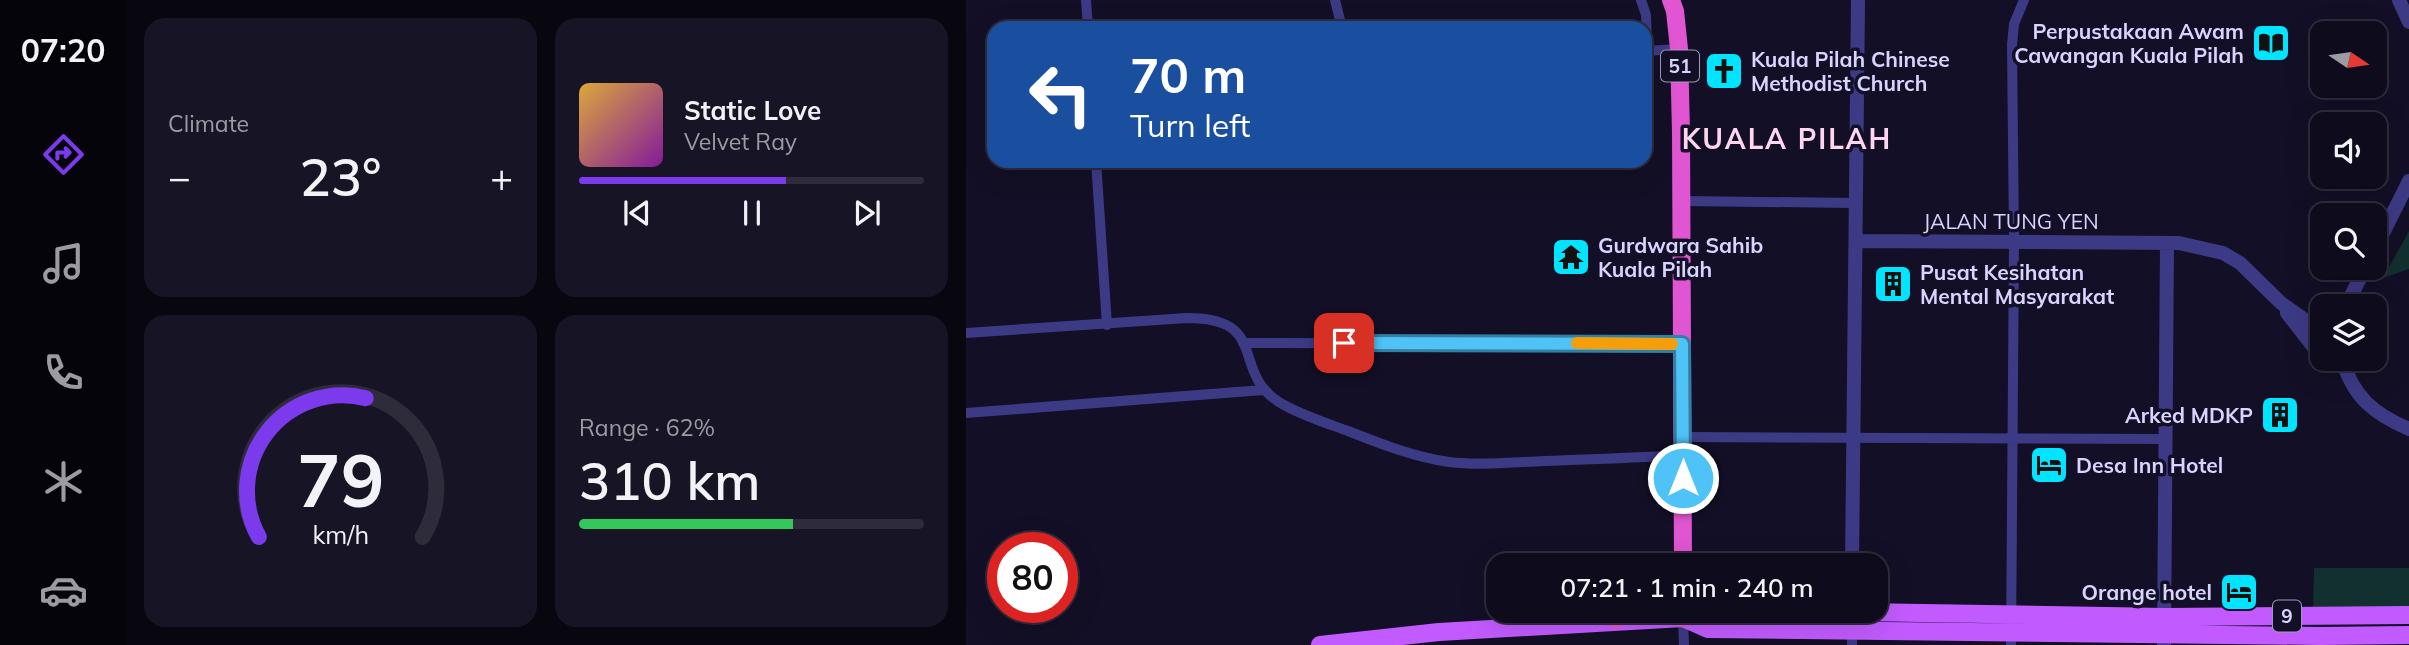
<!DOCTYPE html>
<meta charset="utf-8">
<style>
body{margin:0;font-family:Mulish,sans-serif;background:#171425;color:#f1f3f6;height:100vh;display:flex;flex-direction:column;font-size:26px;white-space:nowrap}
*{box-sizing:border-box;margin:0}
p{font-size:23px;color:#9b9ba3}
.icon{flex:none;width:38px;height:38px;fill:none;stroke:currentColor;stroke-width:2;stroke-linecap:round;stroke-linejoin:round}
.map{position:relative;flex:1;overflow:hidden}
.panel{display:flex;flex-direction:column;gap:18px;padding:18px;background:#08060f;width:840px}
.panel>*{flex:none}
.guide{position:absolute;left:21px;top:21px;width:665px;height:147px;border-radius:21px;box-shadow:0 7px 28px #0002,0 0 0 2px #2e2b3b;background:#1a4fa0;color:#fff;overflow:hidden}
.needle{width:46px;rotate:103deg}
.buttons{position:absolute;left:1344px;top:21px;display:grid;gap:14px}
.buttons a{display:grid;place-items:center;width:77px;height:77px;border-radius:14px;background:#0e0b1c;box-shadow:0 7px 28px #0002,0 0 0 2px #2e2b3b;font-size:35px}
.speed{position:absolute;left:21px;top:532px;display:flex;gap:14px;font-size:35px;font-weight:700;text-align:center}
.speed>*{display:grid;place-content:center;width:91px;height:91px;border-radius:50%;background:#0e0b1c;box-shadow:0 7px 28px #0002,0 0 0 2px #2e2b3b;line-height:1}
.speed .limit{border:10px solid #d22;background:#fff;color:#111}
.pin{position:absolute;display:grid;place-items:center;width:60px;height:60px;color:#fff;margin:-30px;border-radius:14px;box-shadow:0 4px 10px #0006}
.me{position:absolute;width:77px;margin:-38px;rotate:0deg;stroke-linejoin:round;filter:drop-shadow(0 0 5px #0008)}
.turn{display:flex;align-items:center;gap:24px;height:147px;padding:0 28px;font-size:32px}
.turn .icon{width:91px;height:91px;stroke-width:2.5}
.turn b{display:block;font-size:49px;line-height:60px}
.big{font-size:52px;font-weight:600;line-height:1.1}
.panel .widget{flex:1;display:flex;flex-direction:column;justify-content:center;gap:10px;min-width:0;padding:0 24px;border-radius:21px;background:#171425}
.panel .dial{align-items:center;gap:0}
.dial svg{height:182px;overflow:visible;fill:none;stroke:#2e2b3b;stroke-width:7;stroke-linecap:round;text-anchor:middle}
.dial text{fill:#f1f3f6;stroke:none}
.song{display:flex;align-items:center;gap:21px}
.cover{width:84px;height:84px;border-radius:10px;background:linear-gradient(135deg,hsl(40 70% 55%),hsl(290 70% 35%))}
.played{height:7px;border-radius:4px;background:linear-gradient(90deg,#7c3aed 60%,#2e2b3b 60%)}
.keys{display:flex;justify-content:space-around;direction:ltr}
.heat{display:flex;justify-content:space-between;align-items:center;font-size:38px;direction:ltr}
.charge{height:10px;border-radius:5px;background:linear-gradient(90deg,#34c759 62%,#2e2b3b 0)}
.panel .tiles{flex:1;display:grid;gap:18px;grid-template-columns:repeat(2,1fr)}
.trip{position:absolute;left:520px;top:553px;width:402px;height:70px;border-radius:21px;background:#0e0b1c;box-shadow:0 7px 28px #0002,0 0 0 2px #2e2b3b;font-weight:600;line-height:70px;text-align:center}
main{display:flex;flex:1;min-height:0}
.menu{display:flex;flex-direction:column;width:126px;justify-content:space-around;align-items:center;background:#06040b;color:#9b9ba3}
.menu .icon{width:49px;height:49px}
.menu .on{color:#7c3aed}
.menu b{font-size:32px;color:#f1f3f6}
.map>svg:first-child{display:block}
.green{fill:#12302f}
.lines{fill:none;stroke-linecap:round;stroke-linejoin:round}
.minor{stroke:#3d3a85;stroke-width:10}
.tertiary{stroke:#3d3a85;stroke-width:14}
.primary{stroke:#c25bff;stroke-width:18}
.trunk{stroke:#e055d1;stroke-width:18}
.route-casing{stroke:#337fa1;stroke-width:18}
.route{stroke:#4fc3f7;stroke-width:12}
.slow{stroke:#f59e0b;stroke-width:12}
.labels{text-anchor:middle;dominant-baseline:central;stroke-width:7;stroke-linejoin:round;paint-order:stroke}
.shield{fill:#130f26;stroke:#9e99be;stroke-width:2}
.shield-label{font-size:19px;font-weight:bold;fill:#d9d4ff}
.poi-label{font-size:21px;font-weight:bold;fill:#d9d4ff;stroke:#130f26;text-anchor:start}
.street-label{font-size:21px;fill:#d9d4ff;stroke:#130f26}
.district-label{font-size:28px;font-weight:bold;letter-spacing:2px;fill:#ffd6f0;stroke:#130f26}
</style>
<main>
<nav class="menu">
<b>07:20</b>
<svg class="icon on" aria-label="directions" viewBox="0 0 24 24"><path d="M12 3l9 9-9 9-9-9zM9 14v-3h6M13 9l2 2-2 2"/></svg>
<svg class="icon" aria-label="music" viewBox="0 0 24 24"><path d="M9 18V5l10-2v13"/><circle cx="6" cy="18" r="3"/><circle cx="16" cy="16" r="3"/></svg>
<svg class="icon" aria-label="phone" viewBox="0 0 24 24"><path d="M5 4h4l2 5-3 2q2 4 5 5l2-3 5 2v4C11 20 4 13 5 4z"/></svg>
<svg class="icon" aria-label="climate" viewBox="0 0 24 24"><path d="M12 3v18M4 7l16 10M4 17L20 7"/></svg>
<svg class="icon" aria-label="car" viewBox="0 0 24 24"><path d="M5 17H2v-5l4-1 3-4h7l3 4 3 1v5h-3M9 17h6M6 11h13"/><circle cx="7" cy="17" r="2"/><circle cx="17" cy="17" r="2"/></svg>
</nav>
<section class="panel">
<div class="tiles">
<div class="widget"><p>Climate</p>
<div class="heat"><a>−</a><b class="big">23°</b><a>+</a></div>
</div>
<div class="widget">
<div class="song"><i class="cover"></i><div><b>Static Love</b><p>Velvet Ray</p></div></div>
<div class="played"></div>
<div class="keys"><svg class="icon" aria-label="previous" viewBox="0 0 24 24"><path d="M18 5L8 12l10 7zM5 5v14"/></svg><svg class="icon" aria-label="pause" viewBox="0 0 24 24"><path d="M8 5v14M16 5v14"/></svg><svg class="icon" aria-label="next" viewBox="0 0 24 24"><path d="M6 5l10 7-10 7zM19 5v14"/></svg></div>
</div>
<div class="widget dial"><svg viewBox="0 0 100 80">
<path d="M14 69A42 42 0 1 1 86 69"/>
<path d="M14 69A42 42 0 0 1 61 8" stroke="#7c3aed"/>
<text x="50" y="56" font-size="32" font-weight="700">79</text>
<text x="50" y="72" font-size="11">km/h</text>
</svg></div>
<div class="widget"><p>Range · 62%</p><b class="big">310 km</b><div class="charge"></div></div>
</div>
</section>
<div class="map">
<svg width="1443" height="645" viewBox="0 0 1443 645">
<rect width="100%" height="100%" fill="#130f26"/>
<path class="green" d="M1443 231V269L1417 278Z
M1348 568H1443V607H1347Z"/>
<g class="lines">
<path class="minor" d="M120 0 122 28
M369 0 376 28
M675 0 680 15 681 50
M679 51 713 49
M130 161 141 325
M716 201 889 203
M0 333 221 318C307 318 261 374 318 405 338 416 360 423 382 431 415 444 448 457 483 462 514 466 547 462 579 461 625 459 671 458 717 455
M277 343 716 344
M0 413 297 390
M716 437 1200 439
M717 618 718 645
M886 625V645
M1045 645 1048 242 1046 45 1048 24 1058 0"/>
<path class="tertiary" d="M1433 0 1443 22
M890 241 1213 243 1257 253 1274 263 1315 303 1356 332
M1409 249 1443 181
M1380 306 1399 268
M1321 313 1356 358
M1376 359C1387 397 1408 414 1443 429
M886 565 892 0
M1198 645 1201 243"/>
<path class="primary" d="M830 611 1199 617 1443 615
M717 618 742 629 1354 636 1443 635
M354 645 473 632 717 618 738 611"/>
<path class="trunk" d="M705 0 709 11 713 49 715 133 717 565
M717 611V618
M650 620 658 611"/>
</g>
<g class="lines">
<defs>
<path id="route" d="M378 343 716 344 717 478"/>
</defs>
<use href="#route" class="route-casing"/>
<use href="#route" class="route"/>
<path class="slow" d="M611 343 706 344"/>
</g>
<defs>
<symbol id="library-square" viewBox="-11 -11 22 22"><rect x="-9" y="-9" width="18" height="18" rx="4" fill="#00e5ff" stroke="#130f26"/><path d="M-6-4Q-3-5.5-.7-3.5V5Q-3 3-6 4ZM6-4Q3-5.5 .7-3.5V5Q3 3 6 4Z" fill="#111"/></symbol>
<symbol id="church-square" viewBox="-11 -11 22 22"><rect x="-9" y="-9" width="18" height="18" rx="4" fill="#00e5ff" stroke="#130f26"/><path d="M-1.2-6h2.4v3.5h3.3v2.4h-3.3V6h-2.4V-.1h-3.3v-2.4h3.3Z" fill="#111"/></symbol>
<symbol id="temple-square" viewBox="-11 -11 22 22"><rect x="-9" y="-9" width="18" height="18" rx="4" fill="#00e5ff" stroke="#130f26"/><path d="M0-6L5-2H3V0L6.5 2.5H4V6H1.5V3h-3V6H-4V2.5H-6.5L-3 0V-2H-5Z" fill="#111"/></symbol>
<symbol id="building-square" viewBox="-11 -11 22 22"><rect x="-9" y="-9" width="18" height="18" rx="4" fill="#00e5ff" stroke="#130f26"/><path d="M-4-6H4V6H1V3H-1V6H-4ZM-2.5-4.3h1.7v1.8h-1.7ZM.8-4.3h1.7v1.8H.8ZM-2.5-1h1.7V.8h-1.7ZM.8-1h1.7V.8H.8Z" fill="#111"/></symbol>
<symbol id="hotel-square" viewBox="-11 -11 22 22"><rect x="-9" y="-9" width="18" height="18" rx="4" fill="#00e5ff" stroke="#130f26"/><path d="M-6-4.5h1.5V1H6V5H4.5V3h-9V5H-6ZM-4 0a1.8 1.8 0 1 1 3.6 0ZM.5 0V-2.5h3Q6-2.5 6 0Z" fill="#111"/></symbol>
</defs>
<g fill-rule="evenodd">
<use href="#library-square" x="1283" y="21" width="44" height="44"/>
<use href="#church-square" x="736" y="49" width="44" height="44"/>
<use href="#temple-square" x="583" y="235" width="44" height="44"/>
<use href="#building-square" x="905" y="262" width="44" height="44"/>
<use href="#building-square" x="1292" y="393" width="44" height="44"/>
<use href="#hotel-square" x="1061" y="443" width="44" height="44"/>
<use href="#hotel-square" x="1251" y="570" width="44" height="44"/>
</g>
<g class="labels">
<g class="shield">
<rect x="695" y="50.5" width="38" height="31" rx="5"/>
<rect x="1307" y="600.5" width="28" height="31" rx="5"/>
</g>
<g class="shield-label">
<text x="714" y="66">51</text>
<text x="1321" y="616">9</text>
</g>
<g class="poi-label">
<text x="1278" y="31" text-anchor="end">Perpustakaan Awam<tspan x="1278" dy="24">Cawangan Kuala Pilah</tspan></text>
<text x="785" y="59">Kuala Pilah Chinese<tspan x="785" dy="24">Methodist Church</tspan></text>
<text x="632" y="245">Gurdwara Sahib<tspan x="632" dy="24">Kuala Pilah</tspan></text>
<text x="954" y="272">Pusat Kesihatan<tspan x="954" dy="24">Mental Masyarakat</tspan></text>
<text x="1287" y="415" text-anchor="end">Arked MDKP</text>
<text x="1110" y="465">Desa Inn Hotel</text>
<text x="1246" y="592" text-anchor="end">Orange hotel</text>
</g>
<g class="street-label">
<text x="1045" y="221">JALAN TUNG YEN</text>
</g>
<g class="district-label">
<text x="821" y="138">KUALA PILAH</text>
</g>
</g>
</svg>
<div class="buttons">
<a><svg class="needle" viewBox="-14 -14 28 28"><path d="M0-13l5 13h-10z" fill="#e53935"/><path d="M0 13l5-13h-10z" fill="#9b9ba3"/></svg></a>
<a><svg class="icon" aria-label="sound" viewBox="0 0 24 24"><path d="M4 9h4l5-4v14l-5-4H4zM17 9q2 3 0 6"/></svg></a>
<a><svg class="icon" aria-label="search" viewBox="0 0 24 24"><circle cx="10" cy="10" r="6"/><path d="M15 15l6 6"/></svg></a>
<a><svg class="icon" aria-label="layers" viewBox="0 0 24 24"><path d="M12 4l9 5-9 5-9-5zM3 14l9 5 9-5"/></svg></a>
</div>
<div class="speed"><div class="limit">80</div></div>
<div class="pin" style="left:378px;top:343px;background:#d93025"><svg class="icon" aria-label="arrive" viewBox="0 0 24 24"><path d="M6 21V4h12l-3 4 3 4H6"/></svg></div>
<svg class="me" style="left:717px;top:478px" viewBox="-20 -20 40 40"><circle r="17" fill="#4fc3f7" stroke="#fff" stroke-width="3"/><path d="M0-11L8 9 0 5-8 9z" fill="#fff"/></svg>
<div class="trip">07:21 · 1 min · 240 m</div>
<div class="guide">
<div class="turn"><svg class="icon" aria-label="left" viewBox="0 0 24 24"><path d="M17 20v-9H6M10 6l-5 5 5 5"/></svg><div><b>70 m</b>Turn left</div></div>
</div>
</div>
</main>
